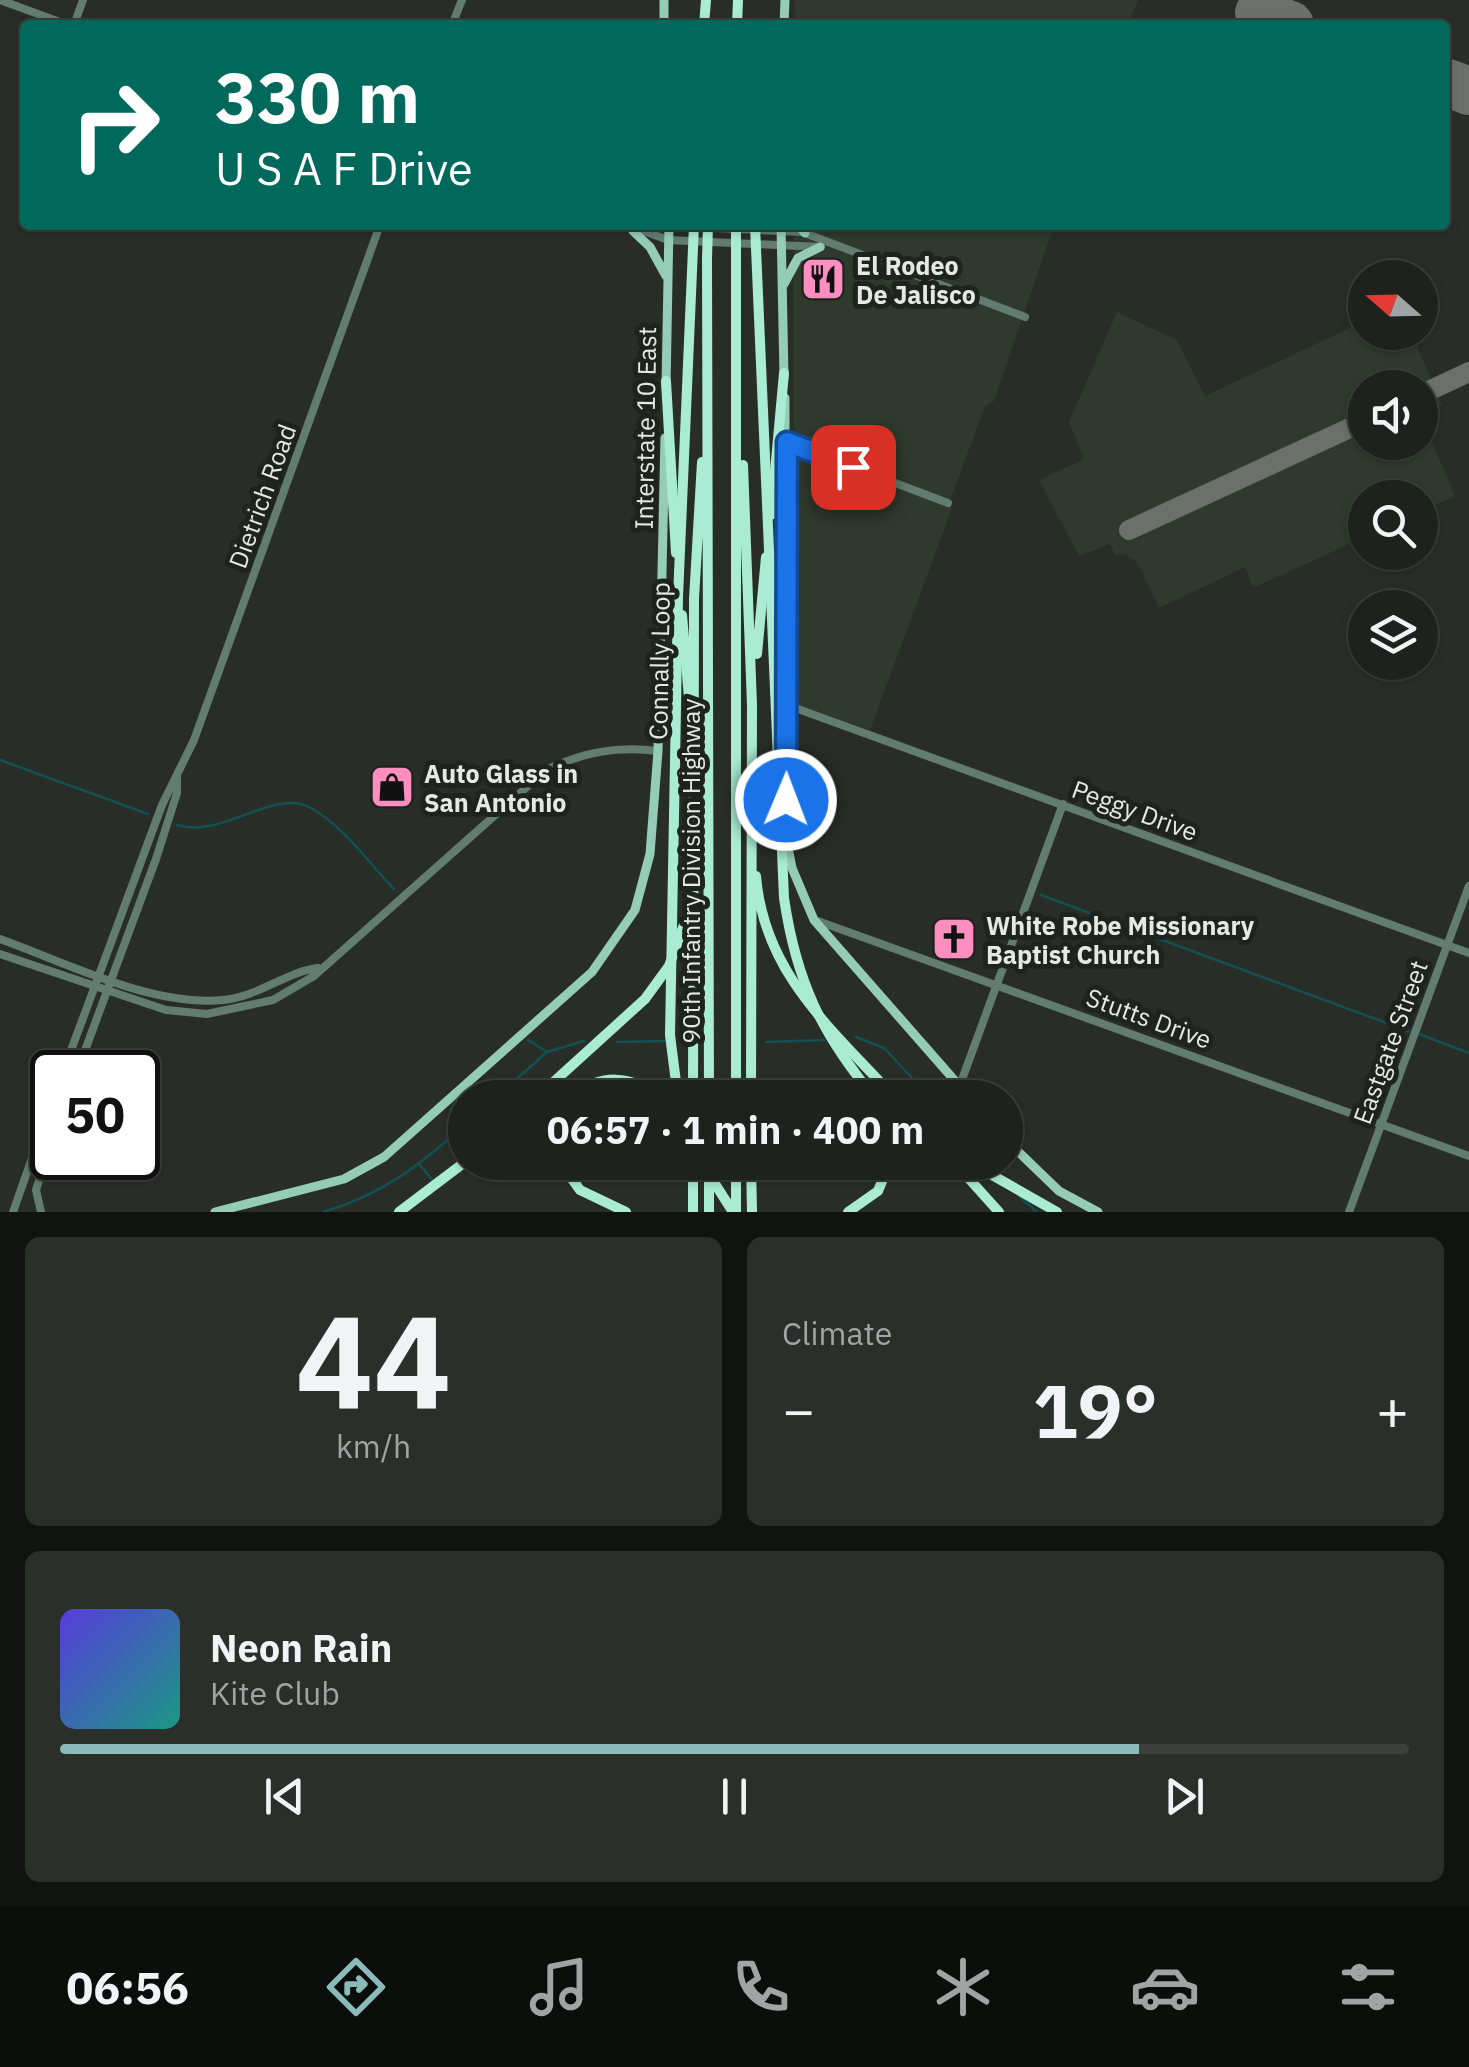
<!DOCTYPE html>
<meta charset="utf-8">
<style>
body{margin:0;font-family:"IBM Plex Sans",sans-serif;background:#2b2f2a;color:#f1f3f6;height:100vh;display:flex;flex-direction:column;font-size:38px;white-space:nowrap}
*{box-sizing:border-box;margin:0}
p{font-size:32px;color:#a1a4a4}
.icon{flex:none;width:55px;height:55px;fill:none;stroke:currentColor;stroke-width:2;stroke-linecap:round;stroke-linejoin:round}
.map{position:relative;height:1212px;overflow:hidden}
.sheet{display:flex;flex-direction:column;gap:25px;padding:25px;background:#101310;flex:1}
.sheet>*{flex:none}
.banner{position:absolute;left:20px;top:20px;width:1430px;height:210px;border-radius:10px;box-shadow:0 2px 8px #0004,0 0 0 2px #3c3f3b;background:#00695c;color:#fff;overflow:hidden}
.needle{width:65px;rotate:290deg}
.tools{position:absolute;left:1348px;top:260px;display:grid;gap:20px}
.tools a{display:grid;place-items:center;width:90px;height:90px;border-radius:50%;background:#1e221d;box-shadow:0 2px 8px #0004,0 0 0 2px #3c3f3b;font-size:50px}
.speed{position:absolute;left:30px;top:1050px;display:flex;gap:20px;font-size:50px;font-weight:700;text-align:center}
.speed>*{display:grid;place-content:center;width:130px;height:130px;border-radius:50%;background:#1e221d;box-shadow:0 2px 8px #0004,0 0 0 2px #3c3f3b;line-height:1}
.speed .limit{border:5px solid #111;border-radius:15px;background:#fff;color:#111}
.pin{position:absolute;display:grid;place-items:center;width:85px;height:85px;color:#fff;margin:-42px;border-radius:20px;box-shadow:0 5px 15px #0006}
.me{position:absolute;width:110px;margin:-55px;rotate:1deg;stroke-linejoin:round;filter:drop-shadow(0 0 8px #0008)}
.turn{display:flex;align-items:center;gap:35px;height:210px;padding:0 30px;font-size:45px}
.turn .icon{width:130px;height:130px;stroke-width:2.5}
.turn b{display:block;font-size:70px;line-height:85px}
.big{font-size:75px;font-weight:700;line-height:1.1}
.sheet .widget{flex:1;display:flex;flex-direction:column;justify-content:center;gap:15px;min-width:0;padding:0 35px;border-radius:15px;background:#2b2f2a}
.sheet .dial{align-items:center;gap:0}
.dial b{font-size:130px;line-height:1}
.song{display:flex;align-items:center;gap:30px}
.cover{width:120px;height:120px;border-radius:15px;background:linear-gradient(135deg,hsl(250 70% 55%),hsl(170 70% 35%))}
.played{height:10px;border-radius:5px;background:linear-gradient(90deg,#8bbbb9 80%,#3c3f3b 80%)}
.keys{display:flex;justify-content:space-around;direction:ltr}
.heat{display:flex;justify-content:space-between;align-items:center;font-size:55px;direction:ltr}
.sheet .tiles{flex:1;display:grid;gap:25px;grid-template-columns:1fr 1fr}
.widget:last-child{grid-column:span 2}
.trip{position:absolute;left:448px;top:1080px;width:575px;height:100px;border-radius:50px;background:#1e221d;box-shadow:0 2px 8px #0004,0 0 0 2px #3c3f3b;font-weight:700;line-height:100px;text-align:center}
.tabs{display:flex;height:160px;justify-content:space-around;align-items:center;background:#0c0e0c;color:#a1a4a4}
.tabs .icon{width:70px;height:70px}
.tabs .on{color:#8bbbb9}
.tabs b{font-size:45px;color:#f1f3f6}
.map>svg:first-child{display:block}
.built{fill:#2f392d;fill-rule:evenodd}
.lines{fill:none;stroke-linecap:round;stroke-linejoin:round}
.stream{stroke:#125053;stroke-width:2.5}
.taxiway{stroke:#6b706a;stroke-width:20}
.runway{stroke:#6b706a;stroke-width:48}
.minor{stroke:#627c72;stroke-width:8}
.major{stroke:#95ccb8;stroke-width:9}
.highway{stroke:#a9ecd3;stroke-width:10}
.highway-bridge{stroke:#a9ecd3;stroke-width:10}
.route-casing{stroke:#114b97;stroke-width:25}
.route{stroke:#1a73e8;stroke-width:18}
.labels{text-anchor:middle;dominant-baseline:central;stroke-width:10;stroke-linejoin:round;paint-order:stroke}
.poi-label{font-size:25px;font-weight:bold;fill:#e5e9e4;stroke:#1e241d;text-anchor:start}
.street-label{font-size:25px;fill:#e5e9e4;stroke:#1e241d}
</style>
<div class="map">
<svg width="1469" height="1212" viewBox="0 0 1469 1212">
<rect width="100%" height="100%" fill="#282e27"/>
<path class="built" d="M795 0H1138L1128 25H795Z
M794 225H1054L994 401 985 406 948 506 952 508 870 730 794 703Z
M1117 312 1177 340 1205 396 1365 321V332L1374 335 1411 333 1442 405 1421 416 1455 496 1420 512V498H1365V537L1253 588 1245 567 1159 608 1138 563 1125 554 1115 555 1110 544 1079 556 1039 480 1084 459 1069 422ZM1365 388H1420V442H1365Z"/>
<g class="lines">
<path class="stream" d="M0 760 148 814
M177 825C224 839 273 787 311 808 343 826 369 863 394 889
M1041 895 1408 1031
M1419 1034 1469 1053
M856 1037 884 1048 931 1098
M528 1040 547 1052
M617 1042 666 1041
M766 1042 824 1040
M516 1080 531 1096
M495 1098 547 1052 584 1041
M989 1162 998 1173
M420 1165 434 1182
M1020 1197 1037 1212
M323 1212C382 1195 420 1165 465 1125"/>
<path class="taxiway" d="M1420 395 1469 372
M1129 530 1365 421"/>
<path class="runway" d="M1259 13 1290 25
M1445 82 1469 91"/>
<path class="minor" d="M0 0 68 25
M74 25 83 0
M452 25 462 0
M628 225 668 240 821 247
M649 225 802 232 1025 317
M787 442 948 503
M787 705 1469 953
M815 920 1469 1156
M0 939C67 963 152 1007 223 1000 258 997 288 971 318 968
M0 954 166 1010 207 1014 273 1000 314 976 546 770C583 752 617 746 658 751
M63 1072 162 805 194 740 380 225
M77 1072 156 859 177 793V778
M960 1085 1063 804
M13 1212 52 1101
M41 1212 36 1190 52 1140
M1349 1212 1469 886"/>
<path class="major" d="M664 25V0
M784 25 785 0
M781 225 784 377
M798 225 805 233
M633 231 650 247 666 276
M784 284 798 258 820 247
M666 387 669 225
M785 398V832L792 868 814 920 970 1098
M1005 1139 1059 1191 1098 1212
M215 1212 344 1179 384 1157 592 972 635 910 650 854 658 751 665 438"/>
<path class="highway" d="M704 25 706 0
M737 25 738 0
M707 259 709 1098
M666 381 676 553
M743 465 752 705 751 1098
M771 515 784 373
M682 615 689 698
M757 654 766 557
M756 876C764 974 832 1029 895 1098
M536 1098 645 999 669 966 690 908
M573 1098C599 1072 633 1075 659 1098
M693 1098 694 599 702 462
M736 1098V260
M801 1098 833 1089 860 1098
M560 1162 580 1190 626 1212
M736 1162V1212
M751 1162 752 1212
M954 1162 999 1212
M969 1162 1057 1212
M399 1212 465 1162
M693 1212V1162
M709 1212V1162
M848 1212 878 1191 890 1162"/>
<path class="highway-bridge" d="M736 225V260
M755 225 784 898C796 980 821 1034 875 1098
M707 259 708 225
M678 1098 670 1035 678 597 694 225
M701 1162 733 1212"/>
</g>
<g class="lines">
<defs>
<path id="route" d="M786 800 787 442 853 467"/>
</defs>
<use href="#route" class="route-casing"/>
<use href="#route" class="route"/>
</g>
<defs>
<symbol id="restaurant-square" viewBox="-11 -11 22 22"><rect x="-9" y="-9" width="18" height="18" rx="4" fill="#fd8ebf" stroke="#1e241d"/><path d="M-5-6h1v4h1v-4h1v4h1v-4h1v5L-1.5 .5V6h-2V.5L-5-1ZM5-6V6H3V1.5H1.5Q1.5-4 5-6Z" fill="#111"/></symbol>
<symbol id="shop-square" viewBox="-11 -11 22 22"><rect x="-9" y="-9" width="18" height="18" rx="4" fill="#fd8ebf" stroke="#1e241d"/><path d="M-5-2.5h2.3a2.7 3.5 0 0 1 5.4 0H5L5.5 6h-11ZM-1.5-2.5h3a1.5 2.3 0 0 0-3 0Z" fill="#111"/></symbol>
<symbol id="church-square" viewBox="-11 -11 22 22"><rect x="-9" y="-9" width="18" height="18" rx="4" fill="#fd8ebf" stroke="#1e241d"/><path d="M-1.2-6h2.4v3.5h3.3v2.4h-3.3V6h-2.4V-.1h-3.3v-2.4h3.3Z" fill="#111"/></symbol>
</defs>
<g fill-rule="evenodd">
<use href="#restaurant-square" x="798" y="254" width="50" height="50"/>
<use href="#shop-square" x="367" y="762" width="50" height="50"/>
<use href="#church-square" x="929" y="914" width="50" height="50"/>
</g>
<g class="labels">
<g class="poi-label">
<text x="856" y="265">El Rodeo<tspan x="856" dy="29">De Jalisco</tspan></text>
<text x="424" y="773">Auto Glass in<tspan x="424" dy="29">San Antonio</tspan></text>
<text x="986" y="925">White Robe Missionary<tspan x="986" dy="29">Baptist Church</tspan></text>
</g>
<g class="street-label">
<text transform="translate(645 428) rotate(-89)">Interstate 10 East</text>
<text transform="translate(262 496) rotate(-70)">Dietrich Road</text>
<text transform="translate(659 661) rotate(-89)">Connally Loop</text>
<text transform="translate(1135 810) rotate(20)">Peggy Drive</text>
<text transform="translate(690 871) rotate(-90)">90th Infantry Division Highway</text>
<text transform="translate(1149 1018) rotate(20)">Stutts Drive</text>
<text transform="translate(1390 1042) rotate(-70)">Eastgate Street</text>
</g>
</g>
</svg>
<div class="tools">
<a><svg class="needle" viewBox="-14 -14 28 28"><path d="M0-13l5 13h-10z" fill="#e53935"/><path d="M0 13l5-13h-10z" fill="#a1a4a4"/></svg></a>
<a><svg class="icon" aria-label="sound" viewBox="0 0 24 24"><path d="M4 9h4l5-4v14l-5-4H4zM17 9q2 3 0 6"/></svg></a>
<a><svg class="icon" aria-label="search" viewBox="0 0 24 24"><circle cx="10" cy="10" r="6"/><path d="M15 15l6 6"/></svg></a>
<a><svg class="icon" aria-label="layers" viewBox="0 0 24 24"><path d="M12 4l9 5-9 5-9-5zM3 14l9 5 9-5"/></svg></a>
</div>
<div class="speed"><div class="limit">50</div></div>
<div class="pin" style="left:853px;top:467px;background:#d93025"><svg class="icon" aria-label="arrive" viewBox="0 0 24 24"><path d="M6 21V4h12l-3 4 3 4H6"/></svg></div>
<svg class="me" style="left:786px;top:800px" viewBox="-20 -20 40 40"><circle r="17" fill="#1a73e8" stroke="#fff" stroke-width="3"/><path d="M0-11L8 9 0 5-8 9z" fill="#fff"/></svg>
<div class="trip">06:57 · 1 min · 400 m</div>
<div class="banner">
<div class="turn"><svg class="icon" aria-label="right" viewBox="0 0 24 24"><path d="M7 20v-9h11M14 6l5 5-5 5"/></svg><div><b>330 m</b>U S A F Drive</div></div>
</div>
</div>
<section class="sheet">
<div class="tiles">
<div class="widget dial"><b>44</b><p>km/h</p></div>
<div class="widget"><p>Climate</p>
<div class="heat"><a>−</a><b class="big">19°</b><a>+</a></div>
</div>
<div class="widget">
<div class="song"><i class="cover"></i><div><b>Neon Rain</b><p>Kite Club</p></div></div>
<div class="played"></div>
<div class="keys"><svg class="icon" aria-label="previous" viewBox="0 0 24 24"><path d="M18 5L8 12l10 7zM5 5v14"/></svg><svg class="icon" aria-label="pause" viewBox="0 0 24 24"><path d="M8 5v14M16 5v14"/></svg><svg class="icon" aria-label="next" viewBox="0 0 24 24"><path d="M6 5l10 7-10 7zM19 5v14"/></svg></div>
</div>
</div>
</section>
<nav class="tabs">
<b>06:56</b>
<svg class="icon on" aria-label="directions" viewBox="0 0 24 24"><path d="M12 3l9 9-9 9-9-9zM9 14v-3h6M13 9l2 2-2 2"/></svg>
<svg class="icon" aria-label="music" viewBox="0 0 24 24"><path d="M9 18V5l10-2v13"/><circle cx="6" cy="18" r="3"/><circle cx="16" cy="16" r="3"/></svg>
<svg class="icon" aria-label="phone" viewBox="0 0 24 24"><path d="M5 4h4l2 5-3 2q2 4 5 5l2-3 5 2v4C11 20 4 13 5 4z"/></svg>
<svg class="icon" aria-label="climate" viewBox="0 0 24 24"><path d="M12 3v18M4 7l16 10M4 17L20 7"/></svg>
<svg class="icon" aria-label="car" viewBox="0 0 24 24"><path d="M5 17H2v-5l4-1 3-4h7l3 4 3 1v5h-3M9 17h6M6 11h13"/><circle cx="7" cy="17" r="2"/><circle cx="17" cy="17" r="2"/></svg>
<svg class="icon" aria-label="filters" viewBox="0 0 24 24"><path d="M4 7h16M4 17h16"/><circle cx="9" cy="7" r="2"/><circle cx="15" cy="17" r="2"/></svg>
</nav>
